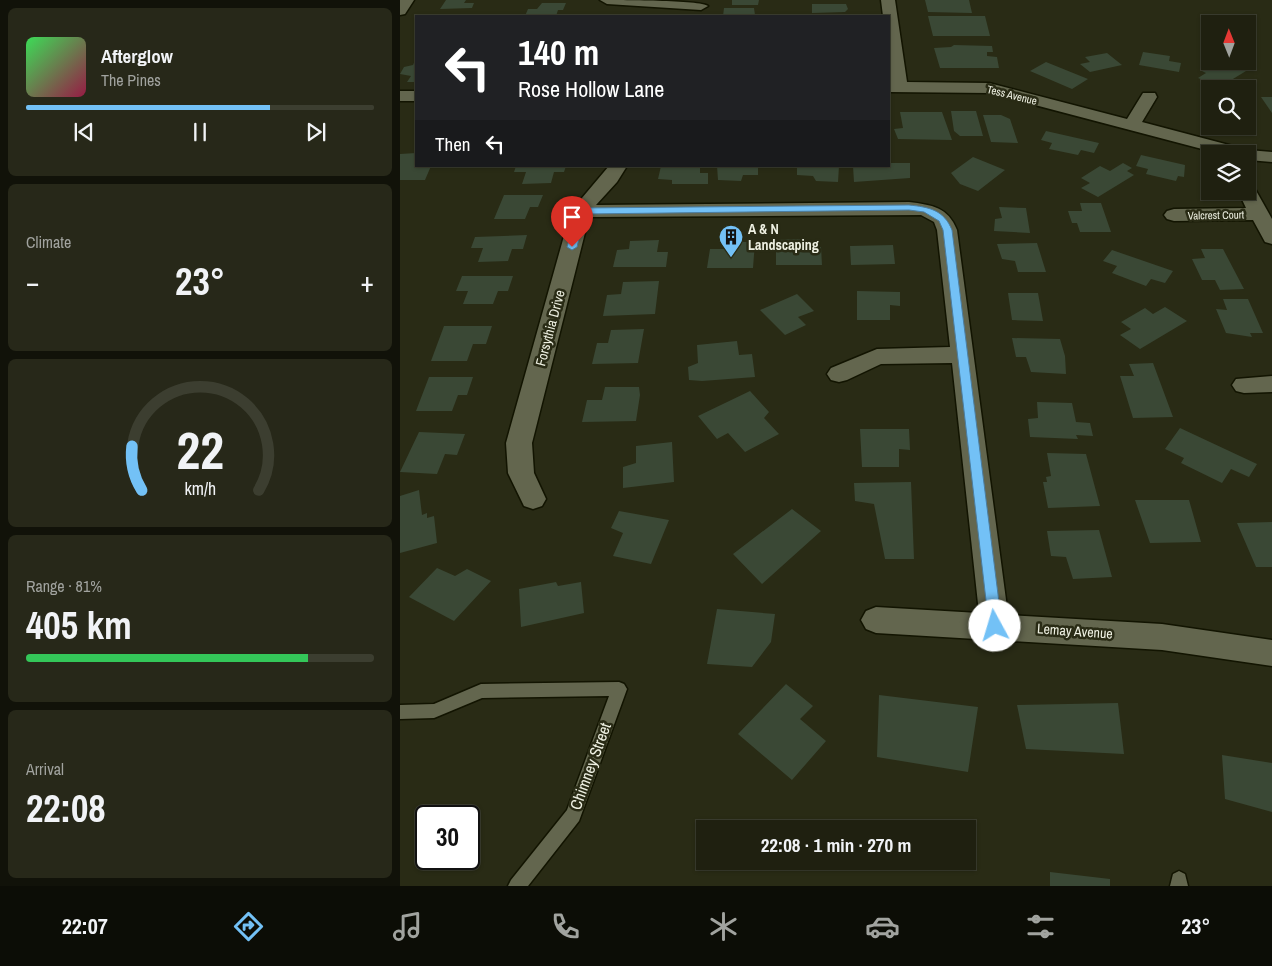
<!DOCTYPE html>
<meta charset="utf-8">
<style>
body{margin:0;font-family:"Archivo Narrow",sans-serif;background:#272819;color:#f1f3f6;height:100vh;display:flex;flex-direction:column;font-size:19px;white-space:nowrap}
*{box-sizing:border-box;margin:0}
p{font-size:16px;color:#a1a39f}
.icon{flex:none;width:28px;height:28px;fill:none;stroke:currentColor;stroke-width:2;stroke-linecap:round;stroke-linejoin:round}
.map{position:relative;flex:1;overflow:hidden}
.drawer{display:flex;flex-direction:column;gap:8px;padding:8px;background:#111209;width:400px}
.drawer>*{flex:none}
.guide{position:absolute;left:15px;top:15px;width:475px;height:152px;border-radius:0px;box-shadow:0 1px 4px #0004,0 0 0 1px #3c3e30;background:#202124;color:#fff;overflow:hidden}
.needle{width:32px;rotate:359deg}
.tools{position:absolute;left:801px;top:15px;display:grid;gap:10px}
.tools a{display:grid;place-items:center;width:55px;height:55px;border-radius:0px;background:#1f2010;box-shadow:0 1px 4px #0004,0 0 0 1px #3c3e30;font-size:25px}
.speed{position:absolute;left:15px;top:805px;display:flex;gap:10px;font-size:25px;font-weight:700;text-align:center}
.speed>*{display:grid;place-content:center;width:65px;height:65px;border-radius:50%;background:#1f2010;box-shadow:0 1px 4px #0004,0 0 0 1px #3c3e30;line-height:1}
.speed .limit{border:2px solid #111;border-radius:8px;background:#fff;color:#111}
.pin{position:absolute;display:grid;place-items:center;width:42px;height:42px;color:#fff;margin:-51px -21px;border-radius:50% 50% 50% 0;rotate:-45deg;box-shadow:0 0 5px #0007}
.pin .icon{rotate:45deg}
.me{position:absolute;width:55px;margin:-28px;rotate:354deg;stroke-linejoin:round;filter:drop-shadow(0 0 4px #0008)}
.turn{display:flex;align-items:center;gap:18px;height:105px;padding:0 20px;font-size:22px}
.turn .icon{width:65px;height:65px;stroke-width:2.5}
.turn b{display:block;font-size:35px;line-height:42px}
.then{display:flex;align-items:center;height:48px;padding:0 20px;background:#0003;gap:10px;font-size:19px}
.big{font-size:38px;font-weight:700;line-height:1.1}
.drawer .tile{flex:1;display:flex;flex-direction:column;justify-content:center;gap:8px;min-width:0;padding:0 18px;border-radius:8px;background:#272819}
.drawer .dial{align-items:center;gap:0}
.dial svg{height:130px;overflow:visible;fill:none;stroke:#3c3e30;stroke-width:7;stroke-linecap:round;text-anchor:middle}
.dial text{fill:#f1f3f6;stroke:none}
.song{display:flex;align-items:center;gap:15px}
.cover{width:60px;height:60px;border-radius:8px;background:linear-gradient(135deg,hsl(130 70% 55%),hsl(340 70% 35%))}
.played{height:5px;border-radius:2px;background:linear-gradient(90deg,#73c1f6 70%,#3c3e30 70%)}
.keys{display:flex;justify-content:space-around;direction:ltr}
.heat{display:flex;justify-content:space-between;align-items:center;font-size:28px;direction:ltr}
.charge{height:8px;border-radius:4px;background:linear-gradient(90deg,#34c759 81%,#3c3e30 0)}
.trip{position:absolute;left:296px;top:820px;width:280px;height:50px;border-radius:0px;background:#1f2010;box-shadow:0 1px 4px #0004,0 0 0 1px #3c3e30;font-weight:700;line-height:50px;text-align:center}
.menu{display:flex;height:80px;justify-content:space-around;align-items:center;background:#0c0d06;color:#a1a39f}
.menu .icon{width:35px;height:35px}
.menu .selected{color:#73c1f6}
.menu b{font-size:22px;color:#f1f3f6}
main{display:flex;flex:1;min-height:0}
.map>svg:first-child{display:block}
.building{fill:#3a4835}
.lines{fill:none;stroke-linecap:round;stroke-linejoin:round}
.service-casing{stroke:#121401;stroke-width:3}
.minor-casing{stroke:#121401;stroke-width:3}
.service{fill:#63664e;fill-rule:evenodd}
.minor{fill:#63664e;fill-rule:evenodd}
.route{fill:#73c1f6;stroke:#4b7da0}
.labels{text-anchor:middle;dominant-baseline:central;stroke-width:5;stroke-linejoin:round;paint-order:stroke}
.far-street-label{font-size:11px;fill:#eef0e2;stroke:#292b15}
.poi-label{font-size:14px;font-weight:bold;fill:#eef0e2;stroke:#292b15;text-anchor:start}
.street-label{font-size:14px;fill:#eef0e2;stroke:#292b15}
.near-street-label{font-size:16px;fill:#eef0e2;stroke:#292b15}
</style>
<main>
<section class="drawer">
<div class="tile">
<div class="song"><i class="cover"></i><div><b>Afterglow</b><p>The Pines</p></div></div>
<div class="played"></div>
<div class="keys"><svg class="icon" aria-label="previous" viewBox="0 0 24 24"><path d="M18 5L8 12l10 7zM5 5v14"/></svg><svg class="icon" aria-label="pause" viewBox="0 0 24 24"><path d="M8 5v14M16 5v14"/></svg><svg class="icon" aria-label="next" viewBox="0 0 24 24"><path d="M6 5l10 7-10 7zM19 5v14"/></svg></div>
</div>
<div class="tile"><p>Climate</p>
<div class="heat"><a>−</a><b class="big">23°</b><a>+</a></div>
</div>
<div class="tile dial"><svg viewBox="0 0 100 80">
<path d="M14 69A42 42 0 1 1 86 69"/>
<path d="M14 69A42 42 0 0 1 8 42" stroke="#73c1f6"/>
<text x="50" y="56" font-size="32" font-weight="700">22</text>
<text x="50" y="72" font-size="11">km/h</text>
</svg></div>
<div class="tile"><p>Range · 81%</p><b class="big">405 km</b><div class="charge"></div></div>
<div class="tile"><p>Arrival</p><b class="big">22:08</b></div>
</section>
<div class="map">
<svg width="872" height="886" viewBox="0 0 872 886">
<rect width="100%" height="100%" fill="#292b15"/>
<path class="building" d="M46 0H66L64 3H74L72 8 40 9Z
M332 0H359L358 5H332Z
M525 0H569L572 13 528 12Z
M142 3H166L163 10H158L156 16H125L128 9H137Z
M412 4H446L448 9 445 12 412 13Z
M324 8H354L355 15 323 16Z
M528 16H585L590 36H533Z
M554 45 592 46 593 52H587V56L597 57 599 68H540L534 48 551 47Z
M743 52 770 56 769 61 781 63 779 72 739 65Z
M707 53 722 65 690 72 680 64 690 62 685 57Z
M16 58V82H7L11 76 0 74 4 67 13 65Z
M815 61H822L846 71 828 82 822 79 814 84 798 78 806 73 800 70Z
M646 62 688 79 672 89 630 71Z
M861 97H872V113Z
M551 111H576L583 136H560L554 131Z
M500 112H542L552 140 498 139 494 129 503 128Z
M583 115H601L610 119 618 143 591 142Z
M646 131 699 143 694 153 681 150 678 155 649 149 652 143 641 140Z
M16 153V166H31L25 180H0V154Z
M741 155 785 165 784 177 778 176 776 181 746 174 748 169 736 166Z
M573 157 605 170 578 191 560 184 551 173Z
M489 163H510V178L454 182 453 166H489Z
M723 163 732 168 727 171 734 175 698 197 681 188 690 183 681 178 700 166 710 171Z
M116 166H166L164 172H154L151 183 122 184 126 172H114Z
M261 166H300V173H308V184H272V180L258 179Z
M317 166H358V175H343L341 181 318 180Z
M397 166H439L438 182 416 181 413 176 397 175Z
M104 195H143L138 207H130L125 219H94Z
M680 203H701L711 232H680L677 223H672L668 211H682Z
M599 207 626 208 630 233 594 231 595 219 602 218Z
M127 235 123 249H112L108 261 78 262 83 248H71L75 237Z
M401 239 404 246 421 247 422 265H376V240Z
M259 240 257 252H268L266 267H213L217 250 229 249 230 241Z
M328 242H355L353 268H307L310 249H327Z
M637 243 646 272H618L615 261 602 259 597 244Z
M493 245 495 264 451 265 450 246Z
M801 249H823L844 289 820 290 815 280H802L792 259 805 258Z
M712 250 773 271 765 283 751 279 746 286 712 273 717 266 703 261Z
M62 276H113L108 291H98L93 304H63L68 291H56Z
M259 281 255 314 203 316 207 295 221 294 223 282Z
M457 291 500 292V306L490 305V320H457Z
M608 293H638L643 321 612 320Z
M397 294 414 311 398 317 406 325 385 335 360 310Z
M823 299H848L863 333H850L852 337 826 333 816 309 827 310Z
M765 307 787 321 740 349 720 335 731 329 721 322 745 308 753 314Z
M44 326H92L86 344H73L67 361H31Z
M244 329 238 363 192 364 197 343H208L211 330Z
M612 338 660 339 665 356 666 374 631 372 626 357H616Z
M337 341 339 355 352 354 355 377 302 381 289 380 288 367 298 363 297 345Z
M753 363 773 417 733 418 720 376H734L729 364Z
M29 377H73L67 395H58L52 411H16Z
M205 387H239L240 395 236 421 182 422 187 400H202Z
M350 391 369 412 364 418 379 434 345 452 328 433 317 439 298 416Z
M637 402 672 403 676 422 690 423 693 436 676 435 678 439 630 437 628 419 638 418Z
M780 428 857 464 849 477 831 469 822 483 781 463 784 458 765 449Z
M460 429H509L510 450 499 449V467H462Z
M19 432 65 434 57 455 45 454 37 474 0 472Z
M272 442 274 482 223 488V467L236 463V446Z
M647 453 686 454 700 506 648 508 643 482H647L646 477 651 476Z
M511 482 514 559H485L474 504 455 501 454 483Z
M19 490 22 515 27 513V518L34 516 37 543 0 553V496Z
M735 500H789L801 542 750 543Z
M392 509 421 531 362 584 333 554Z
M219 511 269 520 251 564 213 556 223 533 211 528Z
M872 522V567H856L837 523Z
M699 530 712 577 673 579 666 557 651 556 647 531Z
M37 568 55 576 67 569 91 581 54 621 9 597Z
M156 582 158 586 181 582 184 613 121 627 119 589Z
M317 609 375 614 371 642 352 667 307 664Z
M386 684 413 706 400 719 426 741 392 780 338 734Z
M479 695 578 707 568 772 477 757Z
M718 703 724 754 626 749 617 705Z
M822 755 872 763V812L825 799Z
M650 872 710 879V886H650Z"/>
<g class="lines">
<defs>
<path id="service" d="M219 682 224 684 227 689 179 821 128 886H108L111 880 167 810 209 696 82 698 34 718 0 719V705L34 704 81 684Z
M779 871 785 874 788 886H770L773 874Z"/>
<path id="minor" d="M0 0H14L5 14 0 15Z
M200 0C217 0 301 0 308 6L301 10 207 4Z
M481 0H495L507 82 589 83 727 119 743 93H755L757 97 742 122 848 150 872 152V162L848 160V154H821L589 93 489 92V16H483Z
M0 91H16V101H0Z
M209 166H227L217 182 196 205 509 202C532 205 548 207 557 230L608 615 762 624 872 640V666L762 650 476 633 466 629 461 620 466 611 476 607 579 613 552 363 481 364 447 380 439 382 431 380 427 374 431 368 477 349 550 347 537 230 534 222 521 215 189 217 132 443 134 473 146 499 142 506 133 509 124 506 108 473 106 443 171 211Z
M848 185 854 187 872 219V244L865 242 853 220 774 221 767 219 764 215 767 211 774 209 846 208 838 191H848Z
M872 376V392L844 393 836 391 832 385 836 379Z"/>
</defs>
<use href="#service" class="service-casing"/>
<use href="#minor" class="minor-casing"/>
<use href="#service" class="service"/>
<use href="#minor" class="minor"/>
</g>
<path class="route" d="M509 205C529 207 544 210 552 230L602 626 600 630 595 632 591 630 589 626 543 230 539 221 524 212 509 210 185 214 177 247 172 250 167 247 177 211 182 208Z"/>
<defs>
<symbol id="building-pin" viewBox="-11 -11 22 30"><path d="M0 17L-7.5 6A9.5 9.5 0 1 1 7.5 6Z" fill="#73c1f6" stroke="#292b15"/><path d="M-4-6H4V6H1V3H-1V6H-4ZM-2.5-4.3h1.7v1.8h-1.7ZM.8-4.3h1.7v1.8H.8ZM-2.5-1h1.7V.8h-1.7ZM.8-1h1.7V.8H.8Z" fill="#111"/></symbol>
</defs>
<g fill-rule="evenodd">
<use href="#building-pin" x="317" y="223" width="28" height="38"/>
</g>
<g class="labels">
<g class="far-street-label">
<text transform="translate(612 95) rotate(14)">Tess Avenue</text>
<text transform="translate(816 215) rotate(-1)">Valcrest Court</text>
</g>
<g class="poi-label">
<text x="348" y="229">A &amp; N<tspan x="348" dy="16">Landscaping</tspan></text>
</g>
<g class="street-label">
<text transform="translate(150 328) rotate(-75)">Forsythia Drive</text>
<text transform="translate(675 631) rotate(4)">Lemay Avenue</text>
</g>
<g class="near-street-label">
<text transform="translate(190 766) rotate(-70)">Chimney Street</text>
</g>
</g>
</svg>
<div class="tools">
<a><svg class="needle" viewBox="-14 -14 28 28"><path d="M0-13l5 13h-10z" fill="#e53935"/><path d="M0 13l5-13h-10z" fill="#a1a39f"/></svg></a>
<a><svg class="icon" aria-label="search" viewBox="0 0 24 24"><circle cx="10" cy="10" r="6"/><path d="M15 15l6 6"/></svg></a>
<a><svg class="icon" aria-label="layers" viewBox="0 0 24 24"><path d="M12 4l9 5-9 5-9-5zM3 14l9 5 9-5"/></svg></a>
</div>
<div class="speed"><div class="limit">30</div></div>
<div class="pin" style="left:172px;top:247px;background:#d93025"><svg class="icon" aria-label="arrive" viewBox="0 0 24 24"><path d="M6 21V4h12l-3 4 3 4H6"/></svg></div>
<svg class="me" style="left:595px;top:626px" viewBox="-20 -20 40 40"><circle r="19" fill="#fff"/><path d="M0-13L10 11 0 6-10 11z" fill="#73c1f6"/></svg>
<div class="trip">22:08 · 1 min · 270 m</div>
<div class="guide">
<div class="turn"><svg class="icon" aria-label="left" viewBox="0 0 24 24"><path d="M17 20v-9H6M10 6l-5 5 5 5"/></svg><div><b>140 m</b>Rose Hollow Lane</div></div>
<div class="then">Then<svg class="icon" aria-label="left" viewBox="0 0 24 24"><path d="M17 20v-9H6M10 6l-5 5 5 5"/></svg></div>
</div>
</div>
</main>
<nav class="menu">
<b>22:07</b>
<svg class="icon selected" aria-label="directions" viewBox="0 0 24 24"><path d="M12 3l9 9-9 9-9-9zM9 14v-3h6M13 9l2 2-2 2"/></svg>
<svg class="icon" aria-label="music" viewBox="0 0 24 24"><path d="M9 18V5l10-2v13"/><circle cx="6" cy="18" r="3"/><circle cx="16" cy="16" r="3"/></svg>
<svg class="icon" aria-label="phone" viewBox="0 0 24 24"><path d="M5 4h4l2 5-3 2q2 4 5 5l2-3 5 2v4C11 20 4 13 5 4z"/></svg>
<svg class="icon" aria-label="climate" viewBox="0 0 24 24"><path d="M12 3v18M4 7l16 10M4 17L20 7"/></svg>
<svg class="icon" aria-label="car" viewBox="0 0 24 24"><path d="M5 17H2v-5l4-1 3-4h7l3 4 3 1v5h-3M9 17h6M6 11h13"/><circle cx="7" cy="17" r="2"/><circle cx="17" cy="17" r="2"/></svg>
<svg class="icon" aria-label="filters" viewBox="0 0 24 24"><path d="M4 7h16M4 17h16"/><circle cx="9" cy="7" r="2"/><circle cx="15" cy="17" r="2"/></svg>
<b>23°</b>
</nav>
